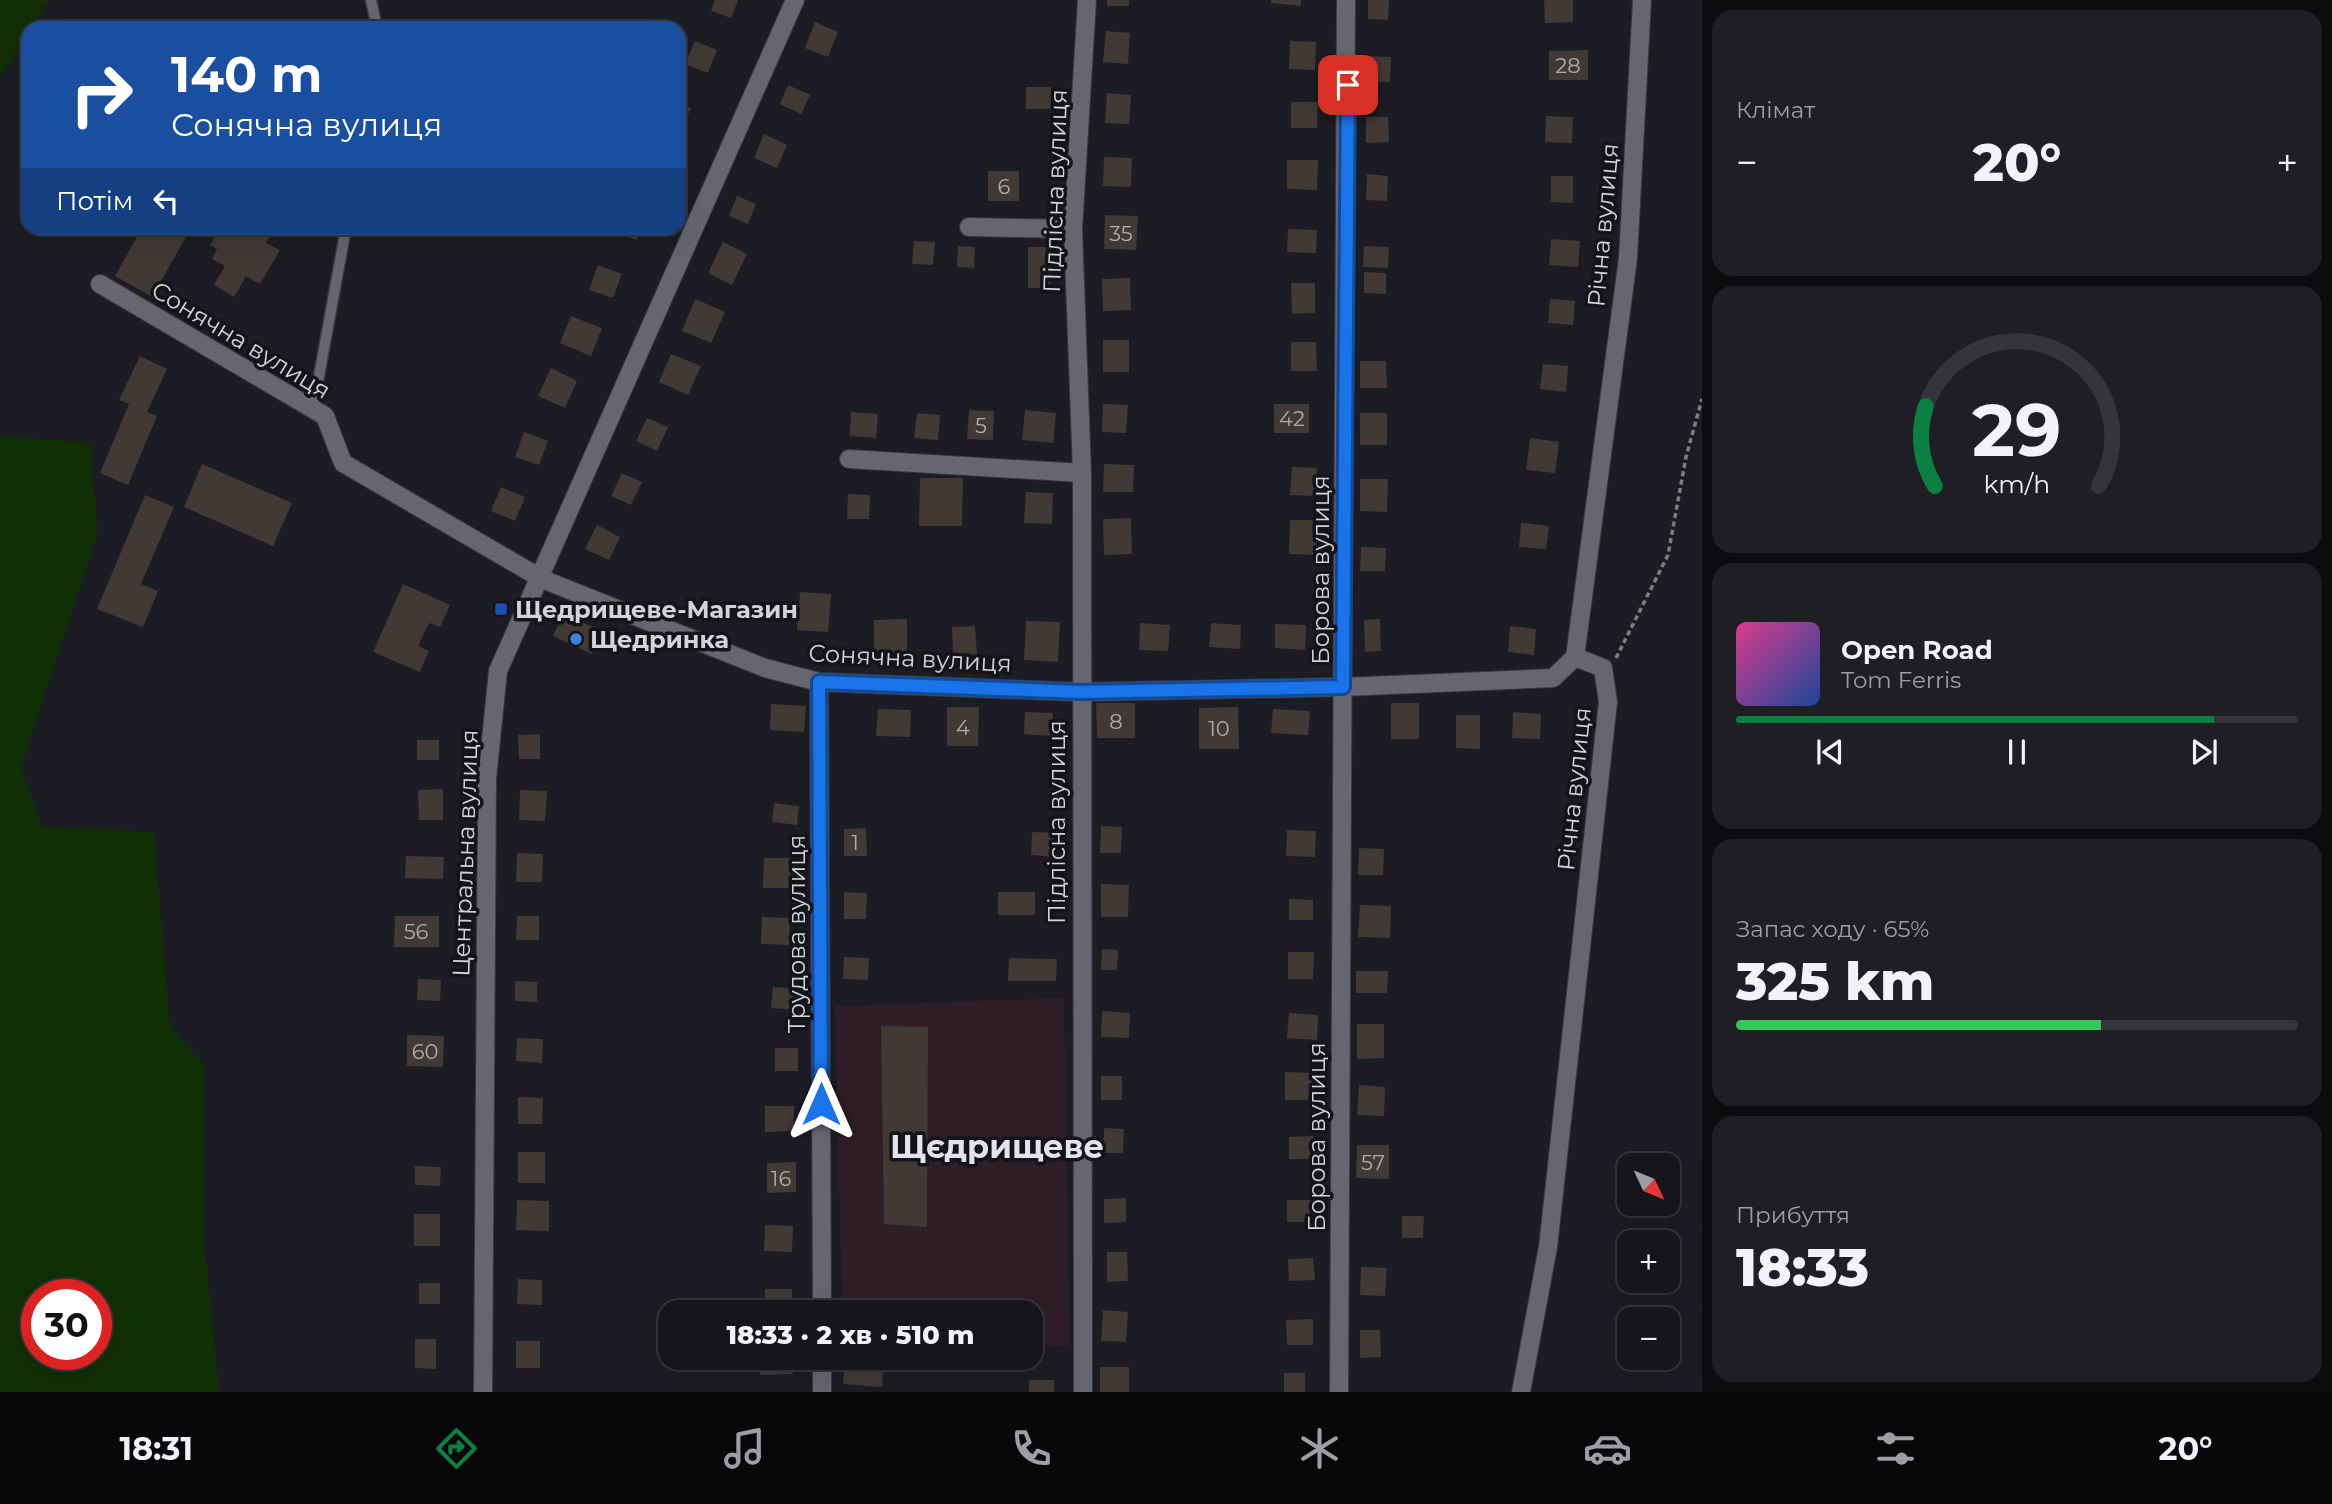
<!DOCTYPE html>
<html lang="uk">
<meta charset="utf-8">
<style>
body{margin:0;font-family:Montserrat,sans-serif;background:#1e1e24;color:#f1f3f6;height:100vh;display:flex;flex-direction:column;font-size:26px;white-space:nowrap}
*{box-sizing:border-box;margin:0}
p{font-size:23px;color:#9d9fa3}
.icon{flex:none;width:38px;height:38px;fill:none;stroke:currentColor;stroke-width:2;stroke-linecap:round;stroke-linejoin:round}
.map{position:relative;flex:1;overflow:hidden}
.sheet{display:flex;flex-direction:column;gap:10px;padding:10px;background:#0c0c0f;width:630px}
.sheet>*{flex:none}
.banner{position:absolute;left:21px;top:21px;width:665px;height:214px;border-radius:21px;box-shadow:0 7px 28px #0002,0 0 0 2px #34343a;background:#1a4fa0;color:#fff;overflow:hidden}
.needle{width:46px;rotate:134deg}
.tools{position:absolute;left:1617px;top:1153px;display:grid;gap:14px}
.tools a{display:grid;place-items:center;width:63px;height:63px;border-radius:14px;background:#15151b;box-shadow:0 7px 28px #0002,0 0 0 2px #34343a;font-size:35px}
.speed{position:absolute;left:21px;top:1279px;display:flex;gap:14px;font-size:35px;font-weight:700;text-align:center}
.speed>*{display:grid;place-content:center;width:91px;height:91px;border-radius:50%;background:#15151b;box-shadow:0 7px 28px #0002,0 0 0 2px #34343a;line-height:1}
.speed .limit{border:10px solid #d22;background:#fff;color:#111}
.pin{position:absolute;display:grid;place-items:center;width:60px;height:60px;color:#fff;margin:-30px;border-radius:14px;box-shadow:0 4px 10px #0006}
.me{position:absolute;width:77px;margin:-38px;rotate:0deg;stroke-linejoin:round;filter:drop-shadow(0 0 5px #0008)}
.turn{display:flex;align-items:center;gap:24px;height:147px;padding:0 35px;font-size:32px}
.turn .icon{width:91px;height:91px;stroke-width:2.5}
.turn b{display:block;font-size:49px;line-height:60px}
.then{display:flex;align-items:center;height:66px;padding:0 35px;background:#0003;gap:14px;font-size:26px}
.big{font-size:52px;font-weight:800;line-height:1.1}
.sheet .card{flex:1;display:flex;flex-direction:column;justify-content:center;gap:10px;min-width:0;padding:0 24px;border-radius:21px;background:#1e1e24}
.sheet .dial{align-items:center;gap:0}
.dial svg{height:182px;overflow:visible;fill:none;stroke:#34343a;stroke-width:7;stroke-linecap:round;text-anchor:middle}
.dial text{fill:#f1f3f6;stroke:none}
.song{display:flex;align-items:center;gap:21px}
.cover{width:84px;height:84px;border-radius:10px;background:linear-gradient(135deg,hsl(330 70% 55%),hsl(220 70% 35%))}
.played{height:7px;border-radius:4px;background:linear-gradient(90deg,#0b8043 85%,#34343a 85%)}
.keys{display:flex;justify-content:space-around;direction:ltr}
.heat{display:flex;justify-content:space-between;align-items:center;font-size:38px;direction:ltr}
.charge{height:10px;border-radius:5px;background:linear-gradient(90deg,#34c759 65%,#34343a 0)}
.trip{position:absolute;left:658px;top:1300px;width:385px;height:70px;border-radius:21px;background:#15151b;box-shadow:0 7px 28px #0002,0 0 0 2px #34343a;font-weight:800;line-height:70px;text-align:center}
.dock{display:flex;height:112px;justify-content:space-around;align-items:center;background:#08080b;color:#9d9fa3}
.dock .icon{width:49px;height:49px}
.dock .current{color:#0b8043}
.dock b{font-size:32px;color:#f1f3f6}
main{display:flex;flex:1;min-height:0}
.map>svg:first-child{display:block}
.industrial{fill:#301e26}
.green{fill:#112f05;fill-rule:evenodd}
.building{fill:#413934}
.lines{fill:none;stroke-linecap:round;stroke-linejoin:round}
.lane-casing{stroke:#38383e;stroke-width:13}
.street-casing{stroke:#38383e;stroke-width:20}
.path{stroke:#7d7d83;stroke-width:3.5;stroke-dasharray:5 3.5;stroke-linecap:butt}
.lane{stroke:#65666f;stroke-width:10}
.street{stroke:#65666f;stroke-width:18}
.route-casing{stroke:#114b97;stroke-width:18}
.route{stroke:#1a73e8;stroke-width:12}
.transit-dot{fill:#1a4fb4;stroke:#13131a;stroke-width:2.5}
.shop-dot{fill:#3f7fe0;stroke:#13131a;stroke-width:2.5}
.labels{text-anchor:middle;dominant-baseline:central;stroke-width:7;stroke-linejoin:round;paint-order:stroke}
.number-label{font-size:21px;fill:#aeacaf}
.street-label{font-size:24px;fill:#d3d3d8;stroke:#13131a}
.poi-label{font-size:24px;font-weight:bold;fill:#d3d3d8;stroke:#13131a;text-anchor:start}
.district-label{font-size:32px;font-weight:bold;fill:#e3e3ee;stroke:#13131a}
</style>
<main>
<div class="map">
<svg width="1702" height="1392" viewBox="0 0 1702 1392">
<rect width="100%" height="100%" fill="#1c1c24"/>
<path class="industrial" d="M1064 998 1070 1347 1031 1344V1312H842L835 1006Z"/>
<path class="green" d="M0 0H50L32 28H28V35L0 78Z
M0 436 90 443 98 531 21 768 42 826 154 832 170 1027 205 1067V1248L219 1392H0ZM37 1295H96V1354H37Z"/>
<path class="building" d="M715 0H738L731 18 711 11Z
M1107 0H1129V6H1107Z
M1271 0H1301V6L1271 3Z
M1368 0H1389L1388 20 1368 19Z
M1544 0H1573V22L1545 23Z
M815 22 838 32 828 57 805 48Z
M1106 31 1130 33 1128 64 1103 62Z
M695 41 717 50 708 73 685 64Z
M1290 41 1316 42 1315 70 1289 69Z
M1588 50V80H1549V51Z
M1367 56 1391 57 1390 82 1366 81Z
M788 85 810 95 801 114 780 104Z
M1026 87H1051V109H1026Z
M1107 93 1131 95 1129 124 1105 123Z
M1291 102H1318L1317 128H1291Z
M679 104 691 108 681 130 679 129Z
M1546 116 1573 117 1572 143 1545 142Z
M1366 117H1388L1389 142 1366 143Z
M764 134 787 145 777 168 754 158Z
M1104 157 1132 158 1131 187 1103 186Z
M1287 160H1318L1317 190 1287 189Z
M988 171H1019V201H988Z
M1367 174 1388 176 1387 201 1366 200Z
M1551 176H1573V203L1551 202Z
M737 196 756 204 748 224 729 216Z
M1105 215 1138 216 1136 250 1104 249Z
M142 228H191L152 297 115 276Z
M220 228 227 232 230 228H275L266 243 280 250 260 284 246 276 234 297 214 285 225 266 212 259 217 249 210 245Z
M617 228H642L637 240 615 232Z
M1288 229 1317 230 1316 253 1287 252Z
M1551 239 1580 241 1578 267 1549 265Z
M914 241 935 242 933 265 912 264Z
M723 242 747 254 732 285 708 273Z
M958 246 975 247 974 268 957 267Z
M1364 246 1389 247 1388 268 1363 267Z
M1028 247H1050V288H1028Z
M598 265 622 274 613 298 589 290Z
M1364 272 1386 273V294L1364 293Z
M1130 278 1131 310 1103 311 1102 279Z
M1291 283H1315V313L1292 314Z
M695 299 725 312 711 343 682 331Z
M1550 299 1575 301 1573 325 1548 323Z
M571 316 602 328 591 356 560 343Z
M1103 340H1129V372H1103Z
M1291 342H1316L1317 371H1291Z
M671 354 701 366 688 395 659 382Z
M140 356 167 369 147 412 157 416 128 485 100 473 129 404 119 400Z
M1360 361H1386L1387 388H1360Z
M1543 364 1568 366 1566 392 1540 389Z
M551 368 577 381 565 408 538 396Z
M1103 404 1128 405 1126 433 1102 432Z
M1274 404H1309V433H1274Z
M969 410 994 411 993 440 967 439Z
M1025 410 1056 413 1053 443 1022 440Z
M851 412 878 414 876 438 850 436Z
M917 413 940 415 938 440 914 438Z
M1360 413H1387V445H1360Z
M647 418 668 427 657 451 636 441Z
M524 432 548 441 539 465 515 457Z
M1530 438 1559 442 1555 473 1526 470Z
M202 464 292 503 273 546 184 507Z
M1104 464 1134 465 1133 492H1103Z
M1292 467 1317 468 1316 496 1290 495Z
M622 473 642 482 631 505 611 496Z
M920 478H963L962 526H919Z
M1360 479H1388L1387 512 1360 511Z
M501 487 525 497 515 521 491 511Z
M1026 492 1053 493 1052 524 1024 523Z
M848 494 870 495 869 519H847Z
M145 495 174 507 141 584 158 591 143 627 97 609Z
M1131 518 1132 554 1104 555 1103 519Z
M1290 520H1317V555L1289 554Z
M1521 523 1549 526 1546 549 1519 547Z
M597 525 620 537 609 560 585 549Z
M1361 547 1386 548 1385 571H1360Z
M403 584 450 605 440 627 429 623 418 646 429 651 420 672 373 652Z
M800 592 831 594 828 632 797 630Z
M563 614 602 631 592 654 553 636Z
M907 619V653L874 654V620Z
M1380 619 1381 651 1365 652 1364 620Z
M1026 621 1060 622 1058 662 1024 660Z
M1140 623 1170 625 1168 651 1139 650Z
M1211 623 1241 625 1240 649 1209 647Z
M1275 624 1306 625 1305 650 1275 648Z
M975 626 977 654 953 656 952 627Z
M1510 626 1536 629 1534 655 1508 652Z
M1096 703H1135V738H1097Z
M1391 703H1419V739H1391Z
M771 704 806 706 804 732 770 730Z
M947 707H979L978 746H947Z
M1238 707 1239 749H1199V708Z
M878 709 911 710 910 737 876 736Z
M1273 709 1310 711 1308 735 1271 733Z
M1025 712 1053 713 1052 736 1024 734Z
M1513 712 1541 714 1540 739 1512 738Z
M1456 715H1480V749L1456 748Z
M540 734V759H519L518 735Z
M417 740H439V760H417Z
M443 789V820H419L418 790Z
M520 790 547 791 545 821 519 820Z
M774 803 799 806 797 825 772 822Z
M1101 826 1122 827 1121 853H1100Z
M866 828 867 856H844V829Z
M1287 830 1316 831 1315 857 1286 856Z
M1032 832 1058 833 1056 857 1031 855Z
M1359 848 1384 849 1383 875H1358Z
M517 853 543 854 542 882H516Z
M406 856 444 857 443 879 405 878Z
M764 858H791V888H763Z
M1101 884 1129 885 1128 917H1101Z
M844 892 867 893 866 919H844Z
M998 892H1035V915H998Z
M1289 899 1313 900V920H1289Z
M1360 905 1391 906 1390 938 1358 937Z
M395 916H439V947H394Z
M517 916H539V940H516Z
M762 917 790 918 789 945 761 944Z
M1102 949 1118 950 1117 970H1101Z
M1288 952H1314L1313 979H1288Z
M844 957 869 958 868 980 843 979Z
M1009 958 1057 959 1056 981H1008Z
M1356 971H1388L1387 993H1356Z
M418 979 441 980 440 1001 417 1000Z
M515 981 537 982V1002L515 1001Z
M773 987 798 989 796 1010 771 1008Z
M1102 1011 1130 1013 1129 1038 1101 1037Z
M1289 1013 1318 1015 1317 1040 1287 1038Z
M1357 1024H1384V1058L1357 1059Z
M881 1026 928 1027 927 1227 884 1224Z
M407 1035 444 1036 443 1067 407 1066Z
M517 1038 543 1039 542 1063 516 1061Z
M775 1048H798V1071H775Z
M1285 1072 1313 1073 1312 1100H1285Z
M1101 1076H1122V1100H1101Z
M1359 1085 1385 1087 1384 1116 1357 1115Z
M518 1097 543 1098 542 1124H518Z
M765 1106H794V1131L765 1132Z
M1104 1128 1124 1129 1123 1153H1104Z
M1313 1136V1159H1289V1137Z
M1357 1145H1389V1179L1356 1178Z
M518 1152H545V1183H518Z
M796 1162V1192L767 1193V1163Z
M415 1166 441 1167 440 1186 415 1185Z
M1126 1198V1222L1104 1223V1199Z
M517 1200 549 1201V1231L516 1230Z
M1287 1200H1313V1222H1287Z
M414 1214H440V1246H414Z
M1402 1216H1424L1423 1238H1402Z
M765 1225 793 1226 792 1252 764 1251Z
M1107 1252H1127L1128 1281 1107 1282Z
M1313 1258 1315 1280 1289 1281 1288 1259Z
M1361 1267 1387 1268 1385 1296 1360 1295Z
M518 1279 542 1280V1305L517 1304Z
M419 1283H440V1304H419Z
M765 1289H792V1312H765Z
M1103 1310 1128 1312 1126 1342 1101 1341Z
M1313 1319V1345H1287L1286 1320Z
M1360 1330H1380L1381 1357 1360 1358Z
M415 1339H436V1369L415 1368Z
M516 1341H540V1368H516Z
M759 1358H792L793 1374 760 1375Z
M845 1358H884L882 1387 843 1384Z
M1100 1367H1129V1392H1100Z
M1284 1373H1305V1392H1284Z
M1029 1380H1054V1392H1029Z"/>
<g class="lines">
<defs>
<path id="lane" d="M371 0 377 28
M313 409 346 228"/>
<path id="street" d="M969 227 1073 229
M100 284 325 416 343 463 542 579 765 668 819 682 1080 692 1343 687 1553 678 1575 657
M849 459 1082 473
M819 682 822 1312
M822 1358V1392
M483 1392 487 779 498 671 795 0
M1083 1392 1082 473 1073 229 1087 0
M1339 1392 1346 0
M1521 1392 1548 1247 1608 702 1603 668 1575 657 1628 258 1642 0"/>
</defs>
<use href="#lane" class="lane-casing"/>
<use href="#street" class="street-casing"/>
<path class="path" d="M1616 658 1668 555 1686 457 1702 399"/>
<use href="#lane" class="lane"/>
<use href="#street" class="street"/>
</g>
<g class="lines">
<defs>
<path id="route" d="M821 1104 819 682 1080 692 1343 687 1348 85"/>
</defs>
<use href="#route" class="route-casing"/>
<use href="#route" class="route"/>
</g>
<rect class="transit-dot" x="494" y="602" width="14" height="14" rx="3.5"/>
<circle class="shop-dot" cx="576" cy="639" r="7"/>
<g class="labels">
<g class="number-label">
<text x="1568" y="65">28</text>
<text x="1004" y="186">6</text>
<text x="1121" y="233">35</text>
<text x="1292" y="418">42</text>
<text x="981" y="425">5</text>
<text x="1116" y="721">8</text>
<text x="963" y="727">4</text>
<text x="1219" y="728">10</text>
<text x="855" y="842">1</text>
<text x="416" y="931">56</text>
<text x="425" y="1051">60</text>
<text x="1373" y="1162">57</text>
<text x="781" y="1178">16</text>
</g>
<g class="street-label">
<text transform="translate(1055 191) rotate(-88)">Підлісна вулиця</text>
<text transform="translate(1603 225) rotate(-85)">Річна вулиця</text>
<text transform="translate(241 340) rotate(31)">Сонячна вулиця</text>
<text transform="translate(1320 570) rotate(-90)">Борова вулиця</text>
<text transform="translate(910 658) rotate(3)">Сонячна вулиця</text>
<text transform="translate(1574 789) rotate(-84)">Річна вулиця</text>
<text transform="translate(1056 822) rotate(-90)">Підлісна вулиця</text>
<text transform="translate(465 853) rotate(-88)">Центральна вулиця</text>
<text transform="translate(796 934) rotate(-90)">Трудова вулиця</text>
<text transform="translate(1316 1137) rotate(-90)">Борова вулиця</text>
</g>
<g class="poi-label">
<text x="515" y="609">Щедрищеве-Магазин</text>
<text x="590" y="639">Щедринка</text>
</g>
<g class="district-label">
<text x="997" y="1146">Щєдрищеве</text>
</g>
</g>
</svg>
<div class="tools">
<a><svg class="needle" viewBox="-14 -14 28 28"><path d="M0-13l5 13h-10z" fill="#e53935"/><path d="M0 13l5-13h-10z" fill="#9d9fa3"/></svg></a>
<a>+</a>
<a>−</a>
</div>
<div class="speed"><div class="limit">30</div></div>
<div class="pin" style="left:1348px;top:85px;background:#d93025"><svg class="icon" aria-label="arrive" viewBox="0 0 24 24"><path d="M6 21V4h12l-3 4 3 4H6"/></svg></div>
<svg class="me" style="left:821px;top:1104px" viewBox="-20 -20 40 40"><path d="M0-17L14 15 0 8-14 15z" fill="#1a73e8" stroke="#fff" stroke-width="4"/></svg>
<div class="trip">18:33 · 2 хв · 510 m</div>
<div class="banner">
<div class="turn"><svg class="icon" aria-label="right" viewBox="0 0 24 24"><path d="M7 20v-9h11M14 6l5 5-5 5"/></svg><div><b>140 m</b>Сонячна вулиця</div></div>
<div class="then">Потім<svg class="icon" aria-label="left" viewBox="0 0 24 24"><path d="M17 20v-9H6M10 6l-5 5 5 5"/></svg></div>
</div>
</div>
<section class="sheet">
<div class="card"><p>Клімат</p>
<div class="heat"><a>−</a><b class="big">20°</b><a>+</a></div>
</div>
<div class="card dial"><svg viewBox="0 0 100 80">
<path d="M14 69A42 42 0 1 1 86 69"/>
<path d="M14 69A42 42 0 0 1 10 34" stroke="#0b8043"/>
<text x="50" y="56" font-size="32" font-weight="700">29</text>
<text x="50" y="72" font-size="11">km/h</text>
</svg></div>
<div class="card">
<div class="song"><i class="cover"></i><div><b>Open Road</b><p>Tom Ferris</p></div></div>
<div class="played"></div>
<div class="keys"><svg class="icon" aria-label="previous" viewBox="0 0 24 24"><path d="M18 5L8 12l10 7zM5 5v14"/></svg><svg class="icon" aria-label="pause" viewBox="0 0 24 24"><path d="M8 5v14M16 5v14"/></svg><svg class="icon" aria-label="next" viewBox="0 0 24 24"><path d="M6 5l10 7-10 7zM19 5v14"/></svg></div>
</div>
<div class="card"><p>Запас ходу · 65%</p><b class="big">325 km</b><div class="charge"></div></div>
<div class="card"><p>Прибуття</p><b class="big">18:33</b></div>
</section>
</main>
<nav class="dock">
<b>18:31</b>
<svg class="icon current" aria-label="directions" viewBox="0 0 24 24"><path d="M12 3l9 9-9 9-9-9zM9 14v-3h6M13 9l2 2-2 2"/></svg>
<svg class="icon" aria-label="music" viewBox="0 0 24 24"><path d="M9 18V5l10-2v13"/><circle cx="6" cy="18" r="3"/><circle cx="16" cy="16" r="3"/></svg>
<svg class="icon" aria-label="phone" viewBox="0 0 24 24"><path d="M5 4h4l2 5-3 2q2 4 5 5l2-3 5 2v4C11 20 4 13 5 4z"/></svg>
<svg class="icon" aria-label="climate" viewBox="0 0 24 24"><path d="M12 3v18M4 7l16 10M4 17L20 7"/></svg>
<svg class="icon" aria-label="car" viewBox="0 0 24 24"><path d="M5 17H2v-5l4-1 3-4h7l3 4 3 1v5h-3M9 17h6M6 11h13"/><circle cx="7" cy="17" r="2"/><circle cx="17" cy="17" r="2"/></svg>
<svg class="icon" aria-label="filters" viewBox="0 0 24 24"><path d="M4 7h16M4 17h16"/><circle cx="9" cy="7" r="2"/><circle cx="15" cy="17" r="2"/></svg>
<b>20°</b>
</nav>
